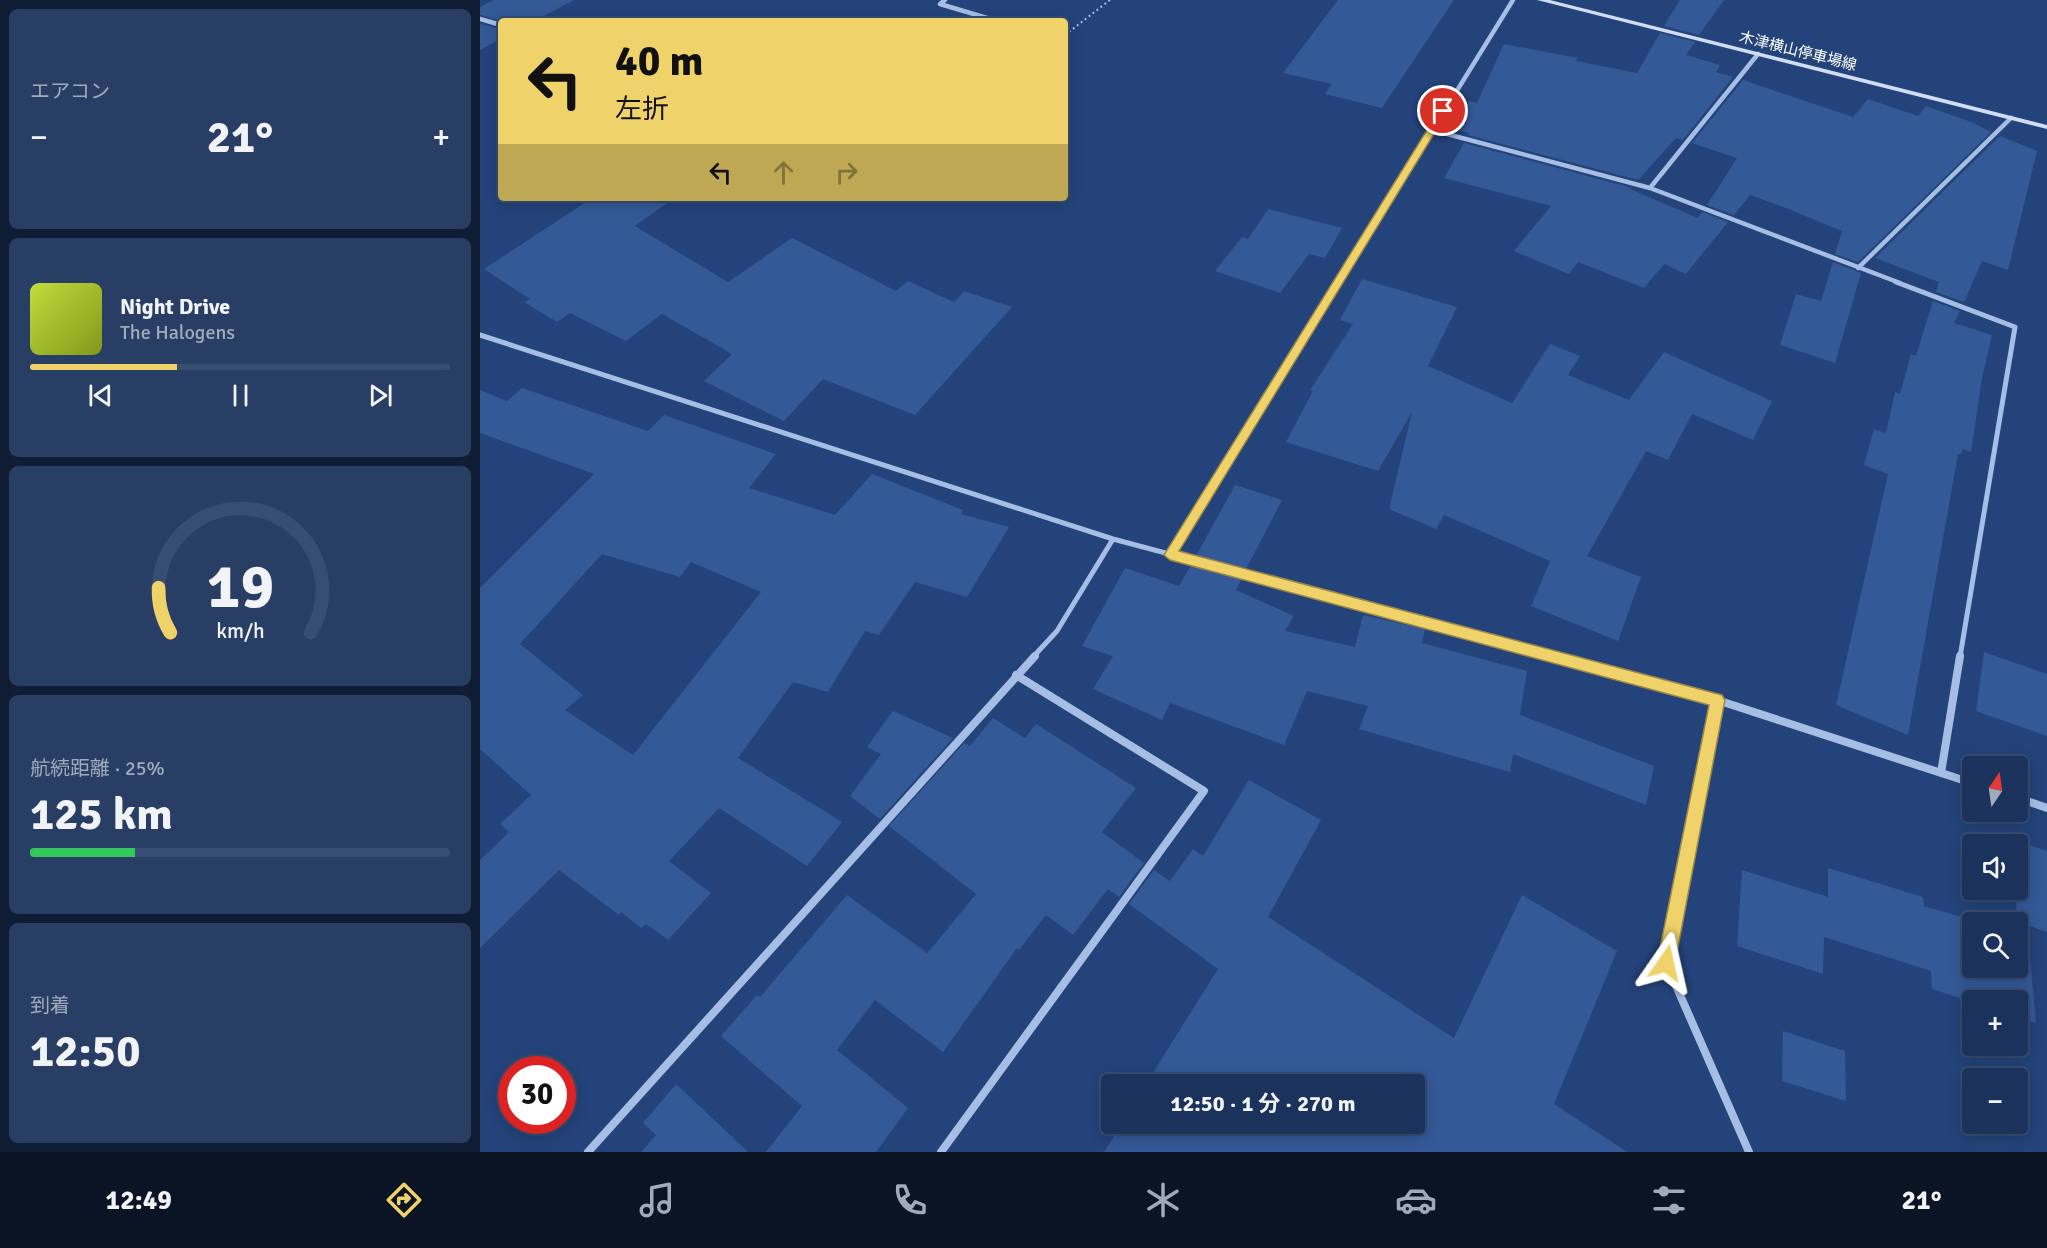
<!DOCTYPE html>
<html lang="ja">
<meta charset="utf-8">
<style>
body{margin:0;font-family:Signika,"Noto Sans JP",sans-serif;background:#283e65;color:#f1f3f6;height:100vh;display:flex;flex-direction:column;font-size:22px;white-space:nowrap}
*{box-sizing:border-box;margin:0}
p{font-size:20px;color:#a0aabb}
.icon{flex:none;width:33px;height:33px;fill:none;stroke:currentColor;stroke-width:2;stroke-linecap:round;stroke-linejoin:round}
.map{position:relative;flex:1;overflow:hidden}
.details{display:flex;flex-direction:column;gap:9px;padding:9px;background:#0f1c33;width:480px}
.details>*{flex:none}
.top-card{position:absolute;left:18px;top:18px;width:570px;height:183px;border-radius:6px;box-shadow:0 3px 15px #0003,0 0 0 2px #394d72;background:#efd26a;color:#111;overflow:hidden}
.needle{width:39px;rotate:13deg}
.fabs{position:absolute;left:1482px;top:756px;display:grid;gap:12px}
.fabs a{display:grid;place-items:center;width:66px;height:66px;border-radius:6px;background:#1b325c;box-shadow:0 3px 15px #0003,0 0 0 2px #394d72;font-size:30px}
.speed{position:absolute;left:18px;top:1056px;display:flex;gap:12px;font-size:30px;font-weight:700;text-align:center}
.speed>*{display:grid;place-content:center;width:78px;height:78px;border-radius:50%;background:#1b325c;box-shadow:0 3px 15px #0003,0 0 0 2px #394d72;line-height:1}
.speed .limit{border:9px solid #d22;background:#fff;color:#111}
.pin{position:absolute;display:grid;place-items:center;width:51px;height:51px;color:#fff;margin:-26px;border:3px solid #fff;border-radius:50%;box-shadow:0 2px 6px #0007}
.me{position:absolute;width:66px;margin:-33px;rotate:11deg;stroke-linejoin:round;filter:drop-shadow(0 0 4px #0008)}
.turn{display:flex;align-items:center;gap:21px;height:126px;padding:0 18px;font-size:27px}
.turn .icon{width:78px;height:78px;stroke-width:2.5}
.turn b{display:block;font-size:42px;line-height:51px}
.lanes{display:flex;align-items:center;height:57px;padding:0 18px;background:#0003;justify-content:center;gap:30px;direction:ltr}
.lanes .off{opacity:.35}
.big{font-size:45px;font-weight:700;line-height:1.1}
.details .card{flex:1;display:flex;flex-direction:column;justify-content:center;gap:9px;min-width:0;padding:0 21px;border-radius:9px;background:#283e65}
.details .dial{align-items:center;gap:0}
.dial svg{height:156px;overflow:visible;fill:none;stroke:#394d72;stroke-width:7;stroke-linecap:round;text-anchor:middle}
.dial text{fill:#f1f3f6;stroke:none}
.song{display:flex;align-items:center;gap:18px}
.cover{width:72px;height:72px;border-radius:9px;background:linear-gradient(135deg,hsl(70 70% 55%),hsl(70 70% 35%))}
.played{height:6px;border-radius:3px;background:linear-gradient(90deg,#efd26a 35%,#394d72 35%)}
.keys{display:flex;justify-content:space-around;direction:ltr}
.heat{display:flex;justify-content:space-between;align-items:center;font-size:33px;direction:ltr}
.charge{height:9px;border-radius:4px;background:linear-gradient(90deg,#34c759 25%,#394d72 0)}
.trip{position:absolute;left:621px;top:1074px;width:324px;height:60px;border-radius:6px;background:#1b325c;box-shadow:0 3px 15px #0003,0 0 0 2px #394d72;font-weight:700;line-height:60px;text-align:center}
.tabs{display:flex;height:96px;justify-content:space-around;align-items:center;background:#0b1425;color:#a0aabb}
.tabs .icon{width:42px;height:42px}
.tabs .current{color:#efd26a}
.tabs b{font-size:27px;color:#f1f3f6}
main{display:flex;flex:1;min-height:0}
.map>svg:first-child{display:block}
.building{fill:#345997;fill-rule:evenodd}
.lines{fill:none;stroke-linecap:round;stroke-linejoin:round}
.path{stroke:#a7bee4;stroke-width:2;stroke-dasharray:2 3;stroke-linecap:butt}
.street-far2{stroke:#a7bee4;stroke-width:4.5}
.street-far1{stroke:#a7bee4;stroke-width:5}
.street{stroke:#a7bee4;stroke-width:8}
.secondary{fill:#d0ddf4;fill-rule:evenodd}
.route{fill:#efd26a;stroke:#9b8845;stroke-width:1.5}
.labels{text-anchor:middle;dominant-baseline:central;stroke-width:6;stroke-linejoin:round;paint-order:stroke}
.far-street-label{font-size:15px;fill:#fff;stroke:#24437a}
</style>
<main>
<section class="details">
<div class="card"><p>エアコン</p>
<div class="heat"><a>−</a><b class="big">21°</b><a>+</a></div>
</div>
<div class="card">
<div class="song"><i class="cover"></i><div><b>Night Drive</b><p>The Halogens</p></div></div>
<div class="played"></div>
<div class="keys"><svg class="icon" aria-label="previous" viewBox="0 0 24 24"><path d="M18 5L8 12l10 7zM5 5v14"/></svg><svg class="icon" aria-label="pause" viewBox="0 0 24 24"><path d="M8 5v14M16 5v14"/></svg><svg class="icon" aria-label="next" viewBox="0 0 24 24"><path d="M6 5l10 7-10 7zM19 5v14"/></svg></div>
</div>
<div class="card dial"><svg viewBox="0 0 100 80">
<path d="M14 69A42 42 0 1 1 86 69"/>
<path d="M14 69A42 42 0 0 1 8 46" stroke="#efd26a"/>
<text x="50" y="56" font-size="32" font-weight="700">19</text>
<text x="50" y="72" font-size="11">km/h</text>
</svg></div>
<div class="card"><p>航続距離 · 25%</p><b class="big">125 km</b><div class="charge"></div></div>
<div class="card"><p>到着</p><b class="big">12:50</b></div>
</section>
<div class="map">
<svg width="1567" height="1152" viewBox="0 0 1567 1152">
<rect width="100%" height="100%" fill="#24437a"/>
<path class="building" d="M14 0H94L54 21H23L0 15V7Z
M858 0H974L902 108 845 94 852 84 803 73Z
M1200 0H1244L1219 35 1184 26Z
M0 24 21 29V39L0 50Z
M1180 33 1215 42 1206 55 1240 65 1236 72 1253 77 1203 140 1196 138 1158 180 988 135 989 133 972 129 989 101 997 103 1024 44 1098 58 1096 61 1157 73Z
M1263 80 1373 117 1388 99 1438 116 1446 106 1494 123 1511 132 1378 262 1355 254 1362 231 1301 206 1270 195 1254 215 1227 205 1257 158 1212 143Z
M1520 136 1557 151 1528 270 1502 261 1484 302 1456 292 1459 282 1395 258Z
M984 143 1152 188 1150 189 1218 218 1222 212 1248 222 1206 274 1184 264 1164 288 1098 262 1089 274 1034 251 1071 206 964 178Z
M112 198H194L155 226 248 282 312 238 416 291 428 281 474 302 484 291 532 307 435 415 343 379 304 421 224 381 252 354 182 314 146 341 90 313 77 322 44 302 50 299 4 269Z
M788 209 862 228 845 258 829 254 800 293 735 271 762 237 768 239Z
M1353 262 1381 273 1355 363 1300 345 1316 294 1341 301Z
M882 279 977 307 948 366 1032 403 1070 344 1100 356 1088 375 1149 400 1184 352 1292 401 1273 440 1212 414 1188 460 1166 451 1107 556 1161 577 1138 641 1051 606 1070 561 964 515 956 529 909 509 932 412 898 471 806 442 833 391 830 390 873 324 860 320Z
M1453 301 1480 311 1474 323 1512 335 1502 378 1491 452 1483 449 1481 454H1478L1428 735 1356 705 1408 474 1384 465 1394 429 1406 433 1415 392 1420 394 1431 354 1436 356Z
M42 388 168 431 184 415 296 454 269 488 355 515 392 474 483 510 481 514 529 527 487 597 435 582 399 635 385 631 348 692 313 682 258 758 362 822 327 866 239 808 189 861 231 893 188 940 166 924 161 928 141 912 139 915 79 870 0 948V860L29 832 20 824 51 795 0 749V588L114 474 0 433V390L27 401ZM122 554 200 577 211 562 281 592 153 755 85 710 103 695 40 644Z
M755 485 802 500 766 569 716 556Z
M711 565 762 578 756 590 814 616 805 631 875 647 883 615 945 629 942 643 1047 671 1040 715 1174 766 1166 805 1033 754 1030 772 879 729 888 706 827 691 804 745 690 703 682 720 613 689 633 656 602 646 645 568 699 586Z
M1504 652 1567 674V736L1496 711Z
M413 711 473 738 400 819 370 796 401 754 387 747Z
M513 718 545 738 556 724 656 788 622 832 664 863 639 897 628 889 593 935 566 915 539 950 537 948 463 1052 395 1000 357 1050 428 1108 396 1152H286L322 1106 241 1036 277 995 280 997 367 895 447 953 450 950 496 894 409 826 484 743 490 746Z
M769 780 841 820 788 917 974 1038 1042 895 1137 951 1074 1104 1147 1152H624L642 1124H934V1084H666L738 969 649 904 674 870 690 881 713 849 723 856Z
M1533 839 1567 851V932L1536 921 1538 844H1533Z
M1348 868 1443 897 1444 906 1498 922H1492V968H1538V935L1548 938 1556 1023 1538 1017V1000H1492V1002L1452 989 1451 971 1344 937 1343 974 1257 946 1262 870 1348 897Z
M1303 1031 1365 1051 1366 1101 1302 1081Z
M196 1084 229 1115 268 1152H161L176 1135 163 1123Z"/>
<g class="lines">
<path class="path" d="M585 35 630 0"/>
<path class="street-far2" d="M465 0 460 4 517 21
M0 19 21 25
M952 130 1170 188 1420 283
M1170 188 1278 54
M1378 268 1531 118
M858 283 1033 0"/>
<path class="street-far1" d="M1416 282 1535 327 1480 657
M0 335 633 539 1077 657
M690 554 859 282
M553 657 577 631 633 539"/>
<path class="street" d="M1072 656 1237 700 1492 783
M1237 700 1186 963 1269 1152
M1461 773 1480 656
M1538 798 1567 808
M108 1152 555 656
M461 1152 724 791 536 675"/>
<path class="secondary" d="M1057 0H1070L1567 125V129Z"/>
</g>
<path class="route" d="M960 109 968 111 699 551 1242 695 1245 700 1195 963 1192 969 1186 971 1180 969 1177 963 1229 705 690 560 684 555Z"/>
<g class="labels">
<g class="far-street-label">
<text transform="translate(1318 51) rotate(14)">木津横山停車場線</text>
</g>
</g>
</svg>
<div class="fabs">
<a><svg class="needle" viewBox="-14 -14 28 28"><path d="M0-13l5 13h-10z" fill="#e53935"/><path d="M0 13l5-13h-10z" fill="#a0aabb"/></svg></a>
<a><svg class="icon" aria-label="sound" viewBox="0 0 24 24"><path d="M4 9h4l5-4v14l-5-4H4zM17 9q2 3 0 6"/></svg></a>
<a><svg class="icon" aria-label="search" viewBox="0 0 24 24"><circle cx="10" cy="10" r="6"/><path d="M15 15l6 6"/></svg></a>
<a>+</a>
<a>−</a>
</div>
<div class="speed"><div class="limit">30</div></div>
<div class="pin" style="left:963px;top:111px;background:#d93025"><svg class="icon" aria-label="arrive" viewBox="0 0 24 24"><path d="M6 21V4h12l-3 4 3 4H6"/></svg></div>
<svg class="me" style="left:1186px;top:963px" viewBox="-20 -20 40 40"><path d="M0-17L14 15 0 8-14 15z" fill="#efd26a" stroke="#fff" stroke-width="4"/></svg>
<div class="trip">12:50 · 1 分 · 270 m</div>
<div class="top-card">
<div class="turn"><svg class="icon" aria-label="left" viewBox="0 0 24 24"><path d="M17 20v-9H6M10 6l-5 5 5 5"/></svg><div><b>40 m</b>左折</div></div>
<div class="lanes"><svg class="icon" aria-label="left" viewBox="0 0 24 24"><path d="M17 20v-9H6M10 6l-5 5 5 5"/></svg><svg class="icon off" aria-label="ahead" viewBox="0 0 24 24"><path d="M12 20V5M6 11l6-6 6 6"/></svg><svg class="icon off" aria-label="right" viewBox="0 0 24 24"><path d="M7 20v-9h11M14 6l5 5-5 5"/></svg></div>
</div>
</div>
</main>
<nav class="tabs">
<b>12:49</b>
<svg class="icon current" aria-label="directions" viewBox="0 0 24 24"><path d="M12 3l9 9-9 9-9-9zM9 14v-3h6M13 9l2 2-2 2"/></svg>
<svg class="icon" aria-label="music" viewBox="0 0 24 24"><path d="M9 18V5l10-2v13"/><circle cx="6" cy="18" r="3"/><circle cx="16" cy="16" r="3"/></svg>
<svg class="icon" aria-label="phone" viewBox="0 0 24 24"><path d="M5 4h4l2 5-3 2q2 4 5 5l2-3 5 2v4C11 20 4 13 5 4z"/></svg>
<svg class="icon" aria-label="climate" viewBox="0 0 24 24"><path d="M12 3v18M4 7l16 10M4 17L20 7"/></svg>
<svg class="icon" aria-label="car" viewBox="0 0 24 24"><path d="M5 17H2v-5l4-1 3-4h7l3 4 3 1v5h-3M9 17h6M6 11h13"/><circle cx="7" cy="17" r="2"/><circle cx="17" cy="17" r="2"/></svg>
<svg class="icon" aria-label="filters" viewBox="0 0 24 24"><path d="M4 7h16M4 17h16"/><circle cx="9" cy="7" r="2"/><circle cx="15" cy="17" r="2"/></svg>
<b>21°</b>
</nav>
